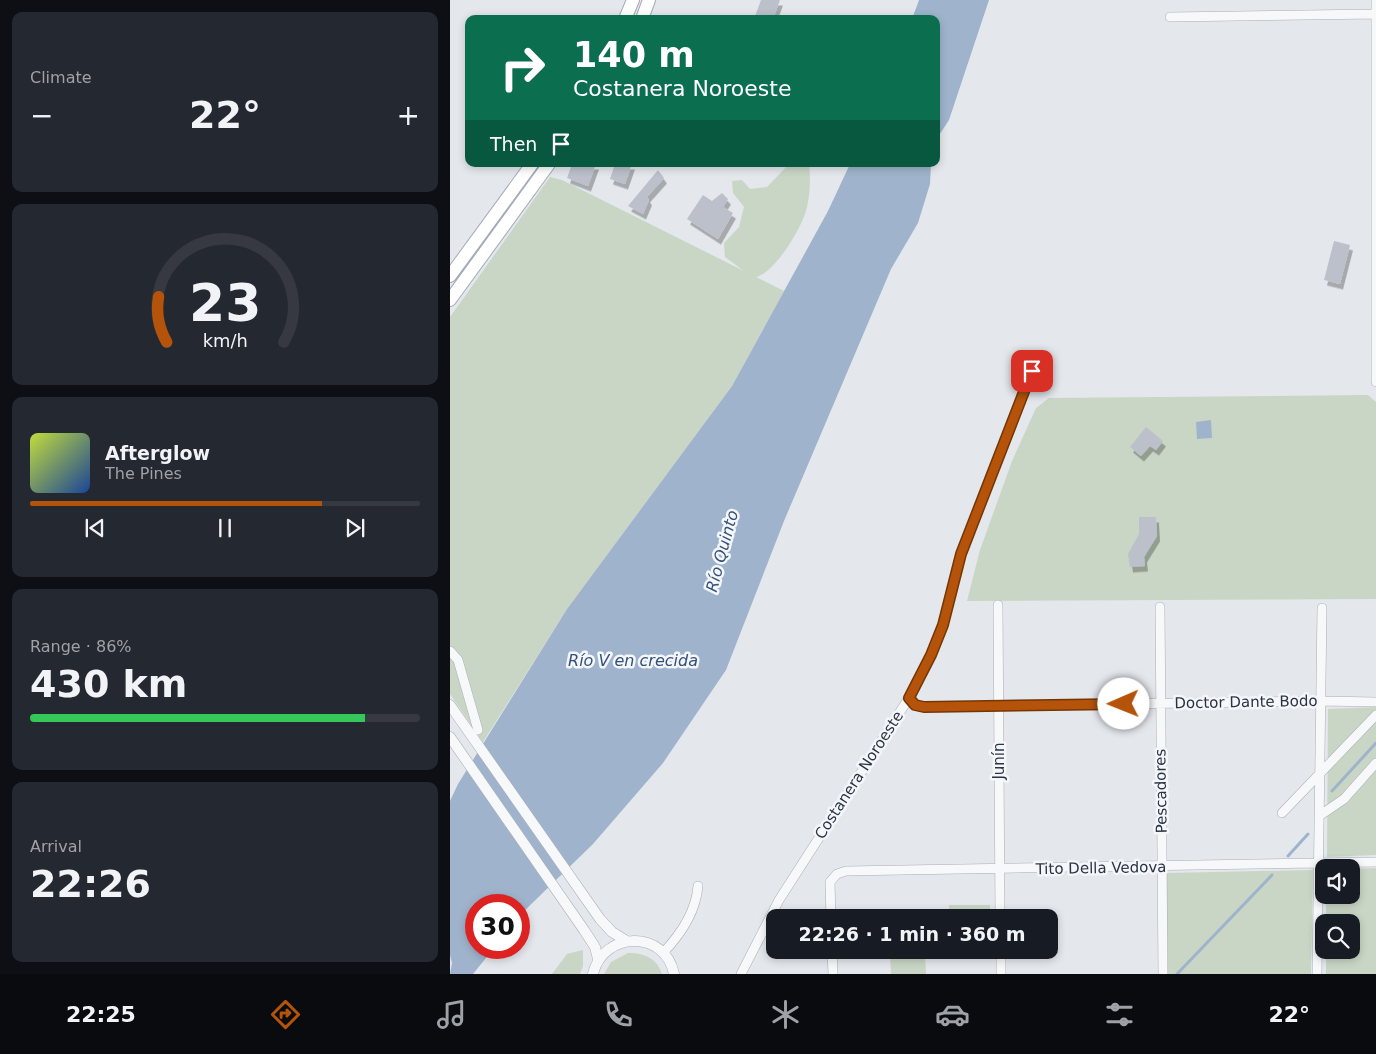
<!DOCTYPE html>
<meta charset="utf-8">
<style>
body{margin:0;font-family:"DejaVu Sans",sans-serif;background:#242831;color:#f1f3f6;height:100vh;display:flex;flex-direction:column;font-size:19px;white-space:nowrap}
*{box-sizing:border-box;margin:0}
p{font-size:16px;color:#9ea1a6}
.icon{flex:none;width:28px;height:28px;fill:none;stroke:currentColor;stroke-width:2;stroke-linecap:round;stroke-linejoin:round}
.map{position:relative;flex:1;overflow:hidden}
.panel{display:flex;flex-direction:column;gap:12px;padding:12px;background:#0d0f14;width:450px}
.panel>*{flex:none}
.hud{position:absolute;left:15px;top:15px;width:475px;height:152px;border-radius:10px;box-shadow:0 2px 8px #0003;background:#0b6e4f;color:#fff;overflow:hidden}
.buttons{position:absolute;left:865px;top:859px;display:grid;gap:10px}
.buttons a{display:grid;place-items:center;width:45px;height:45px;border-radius:10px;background:#171b24;box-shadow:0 2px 8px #0003;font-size:25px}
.speed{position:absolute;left:15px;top:894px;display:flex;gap:10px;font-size:25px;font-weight:700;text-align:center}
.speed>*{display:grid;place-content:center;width:65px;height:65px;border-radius:50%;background:#171b24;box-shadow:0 2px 8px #0003;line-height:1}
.speed .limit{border:8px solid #d22;background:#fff;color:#111}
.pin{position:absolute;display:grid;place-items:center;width:42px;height:42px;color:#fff;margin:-21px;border-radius:10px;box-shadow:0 2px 8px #0006}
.me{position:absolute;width:55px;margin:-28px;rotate:269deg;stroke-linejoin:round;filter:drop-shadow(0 0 4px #0008)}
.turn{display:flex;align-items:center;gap:18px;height:105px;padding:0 25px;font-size:22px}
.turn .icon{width:65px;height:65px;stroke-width:2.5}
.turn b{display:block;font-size:35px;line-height:42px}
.then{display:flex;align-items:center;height:48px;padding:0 25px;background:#0003;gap:10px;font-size:19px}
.big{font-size:38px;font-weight:700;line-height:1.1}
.panel .tile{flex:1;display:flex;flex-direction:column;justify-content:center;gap:8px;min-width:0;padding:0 18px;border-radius:10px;background:#242831}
.panel .dial{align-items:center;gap:0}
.dial svg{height:130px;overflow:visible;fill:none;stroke:#363941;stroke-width:7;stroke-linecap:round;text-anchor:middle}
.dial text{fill:#f1f3f6;stroke:none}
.song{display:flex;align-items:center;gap:15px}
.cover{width:60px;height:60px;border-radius:8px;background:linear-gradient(135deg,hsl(70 70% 55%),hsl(220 70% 35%))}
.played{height:5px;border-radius:2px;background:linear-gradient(90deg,#b45309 75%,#363941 75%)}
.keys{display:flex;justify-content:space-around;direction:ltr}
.heat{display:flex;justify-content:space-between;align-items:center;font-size:28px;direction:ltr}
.charge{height:8px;border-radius:4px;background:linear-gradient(90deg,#34c759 86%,#363941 0)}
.trip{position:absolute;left:316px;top:909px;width:292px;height:50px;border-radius:10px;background:#171b24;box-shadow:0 2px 8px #0003;font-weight:700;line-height:50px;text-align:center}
.tab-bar{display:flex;height:80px;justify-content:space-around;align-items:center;background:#090b0e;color:#9ea1a6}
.tab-bar .icon{width:35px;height:35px}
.tab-bar .active{color:#b45309}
.tab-bar b{font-size:22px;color:#f1f3f6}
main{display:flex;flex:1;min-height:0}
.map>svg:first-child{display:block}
.green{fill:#c9d6c5}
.water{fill:#9fb4cc}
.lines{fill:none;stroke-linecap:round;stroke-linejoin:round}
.stream{stroke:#9fb4cc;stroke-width:3}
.building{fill:#bbc0ca;filter:url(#shadow)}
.minor-casing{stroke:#a9aeb7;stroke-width:10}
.tertiary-casing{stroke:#a9aeb7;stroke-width:11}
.primary-casing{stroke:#a3abb8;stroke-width:14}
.minor{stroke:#f7f8fa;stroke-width:9}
.tertiary{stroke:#f7f8fa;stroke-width:10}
.primary{stroke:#fff;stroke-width:12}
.route-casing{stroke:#753606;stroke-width:12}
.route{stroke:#b45309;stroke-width:9}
.labels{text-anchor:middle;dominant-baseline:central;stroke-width:5;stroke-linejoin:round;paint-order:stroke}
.street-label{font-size:15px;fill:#2b3445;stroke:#f4f6f9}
.water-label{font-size:16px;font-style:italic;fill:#34527a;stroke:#f4f6f9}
</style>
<main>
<section class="panel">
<div class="tile"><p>Climate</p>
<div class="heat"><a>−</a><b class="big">22°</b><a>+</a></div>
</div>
<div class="tile dial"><svg viewBox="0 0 100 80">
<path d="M14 69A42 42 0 1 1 86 69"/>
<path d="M14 69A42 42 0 0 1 9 41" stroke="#b45309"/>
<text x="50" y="56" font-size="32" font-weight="700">23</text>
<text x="50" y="72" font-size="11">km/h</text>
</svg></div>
<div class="tile">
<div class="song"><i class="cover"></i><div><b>Afterglow</b><p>The Pines</p></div></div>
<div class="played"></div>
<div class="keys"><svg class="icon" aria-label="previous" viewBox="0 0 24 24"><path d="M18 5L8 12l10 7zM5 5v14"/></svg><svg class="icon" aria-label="pause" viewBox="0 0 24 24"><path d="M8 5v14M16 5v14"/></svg><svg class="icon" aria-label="next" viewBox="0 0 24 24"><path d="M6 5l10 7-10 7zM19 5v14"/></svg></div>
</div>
<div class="tile"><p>Range · 86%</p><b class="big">430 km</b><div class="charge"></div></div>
<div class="tile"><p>Arrival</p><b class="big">22:26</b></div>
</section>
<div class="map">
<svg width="926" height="974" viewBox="0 0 926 974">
<defs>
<filter id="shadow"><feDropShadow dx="3" dy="5.5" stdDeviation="0" flood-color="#0004"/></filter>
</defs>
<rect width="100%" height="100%" fill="#e4e7ec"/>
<path class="green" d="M339 164H359C361 180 360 199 355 214 348 233 325 272 306 277L334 291 282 386 117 609 33 742 0 694V317L100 177 112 180 294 271 275 257 274 243 289 227 294 207 283 193 282 181 292 180 300 189 317 187Z
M918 395 926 402V599L517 601 530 550 562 461 586 408 599 398Z
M926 707V855L877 857 878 709Z
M926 868V974H876V950H901V922H876V895H901V869Z
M863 870 861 974H717V873Z
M499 905H540V917H499Z
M133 950V966L130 974H102L117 954Z
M499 950H540V957H499Z
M178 953C194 953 207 958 212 974H154L161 962Z
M440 954H475L476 974H441Z"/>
<path class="water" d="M469 0H539L499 120 486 140V19H462Z
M400 164H481L480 184 468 223 441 269 334 521 276 670 213 763 143 844 69 916V905H26V948H44L23 974H0L2 963 0 955V801L8 784 117 609 282 386 378 211Z
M761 420 762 438 747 439 746 422Z"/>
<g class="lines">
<path class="stream" d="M882 791 926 743
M838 856 858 834
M727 974 822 875"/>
</g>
<path class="building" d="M311 0H330L323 19H304Z
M122 164H146L138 186 117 178Z
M165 164H182L175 184 160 179Z
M208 170 214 178 197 197 199 200 193 214 178 206Z
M272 193 278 199 273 207 283 213 268 239 237 219 253 195 262 201Z
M884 241 900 245 890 284 874 280Z
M696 427 713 441 706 450 700 446 691 456 680 447Z
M689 517H706L707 536 694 557 695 566 680 567 678 554 689 534Z"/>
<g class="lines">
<defs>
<path id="minor" d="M926 0V382
M720 17 926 14
M548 605 550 918
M710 607 713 974
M0 651 8 660 28 730
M459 698 465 705 473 707 872 701 926 702
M832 813 926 715
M869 816 894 799 926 763
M381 918 380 882 387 874 396 871 926 862
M382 950 383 974
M551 950V974
M213 953C231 934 246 912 248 886
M291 974 329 900 457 701 481 655 493 625 511 555 582 371
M867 974 872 608"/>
<path id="tertiary" d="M0 705 150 919 162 932 175 940
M0 737 134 930 145 947 148 959
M143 974C153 931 215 929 224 974"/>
<path id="primary" d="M175 19 183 0
M192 19 199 0
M0 276 82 164
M0 300 99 164"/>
</defs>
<use href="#minor" class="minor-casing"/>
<use href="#tertiary" class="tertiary-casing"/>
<use href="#primary" class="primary-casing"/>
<use href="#minor" class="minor"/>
<use href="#tertiary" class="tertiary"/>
<use href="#primary" class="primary"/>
</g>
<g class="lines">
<defs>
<path id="route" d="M582 371 511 554 493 625 481 655 459 698 465 705 474 707 674 704"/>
</defs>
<use href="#route" class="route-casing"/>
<use href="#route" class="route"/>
</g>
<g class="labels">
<g class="street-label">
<text transform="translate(796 702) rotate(-1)">Doctor Dante Bodo</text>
<text transform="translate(549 761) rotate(-90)">Junín</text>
<text transform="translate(409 775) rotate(-57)">Costanera Noroeste</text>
<text transform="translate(711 791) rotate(-91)">Pescadores</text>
<text transform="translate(651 868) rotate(-1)">Tito Della Vedova</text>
</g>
<g class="water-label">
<text transform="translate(272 551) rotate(-75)">Río Quinto</text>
<text x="183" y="660">Río V en crecida</text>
</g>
</g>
</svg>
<div class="buttons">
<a><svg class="icon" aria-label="sound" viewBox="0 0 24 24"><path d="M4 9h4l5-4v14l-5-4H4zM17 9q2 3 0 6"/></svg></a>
<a><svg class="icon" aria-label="search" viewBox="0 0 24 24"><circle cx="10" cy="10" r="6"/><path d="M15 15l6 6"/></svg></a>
</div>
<div class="speed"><div class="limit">30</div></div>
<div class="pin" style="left:582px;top:371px;background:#d93025"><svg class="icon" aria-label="arrive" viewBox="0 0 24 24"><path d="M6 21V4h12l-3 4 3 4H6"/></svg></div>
<svg class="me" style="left:674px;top:704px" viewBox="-20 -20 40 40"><circle r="19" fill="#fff"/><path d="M0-13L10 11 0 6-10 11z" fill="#b45309"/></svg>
<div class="trip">22:26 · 1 min · 360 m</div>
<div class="hud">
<div class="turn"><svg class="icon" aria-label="right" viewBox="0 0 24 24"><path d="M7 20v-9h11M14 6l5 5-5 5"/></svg><div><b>140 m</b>Costanera Noroeste</div></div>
<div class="then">Then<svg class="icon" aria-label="arrive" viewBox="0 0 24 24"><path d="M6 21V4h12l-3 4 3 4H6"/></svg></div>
</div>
</div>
</main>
<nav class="tab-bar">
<b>22:25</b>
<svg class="icon active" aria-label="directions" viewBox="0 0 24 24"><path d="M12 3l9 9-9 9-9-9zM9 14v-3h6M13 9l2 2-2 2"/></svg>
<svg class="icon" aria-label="music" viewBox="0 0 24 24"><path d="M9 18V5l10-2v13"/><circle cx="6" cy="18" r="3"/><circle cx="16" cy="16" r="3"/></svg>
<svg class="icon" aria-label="phone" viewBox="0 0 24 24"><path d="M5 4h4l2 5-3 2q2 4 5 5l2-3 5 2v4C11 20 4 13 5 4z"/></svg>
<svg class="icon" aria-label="climate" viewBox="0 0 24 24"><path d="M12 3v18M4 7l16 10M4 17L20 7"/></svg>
<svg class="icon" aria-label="car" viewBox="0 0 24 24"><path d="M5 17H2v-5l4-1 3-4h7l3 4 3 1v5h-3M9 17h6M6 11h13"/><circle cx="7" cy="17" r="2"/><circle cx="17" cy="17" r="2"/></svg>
<svg class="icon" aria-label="filters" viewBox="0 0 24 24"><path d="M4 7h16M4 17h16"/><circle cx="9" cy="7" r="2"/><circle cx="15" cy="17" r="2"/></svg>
<b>22°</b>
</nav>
